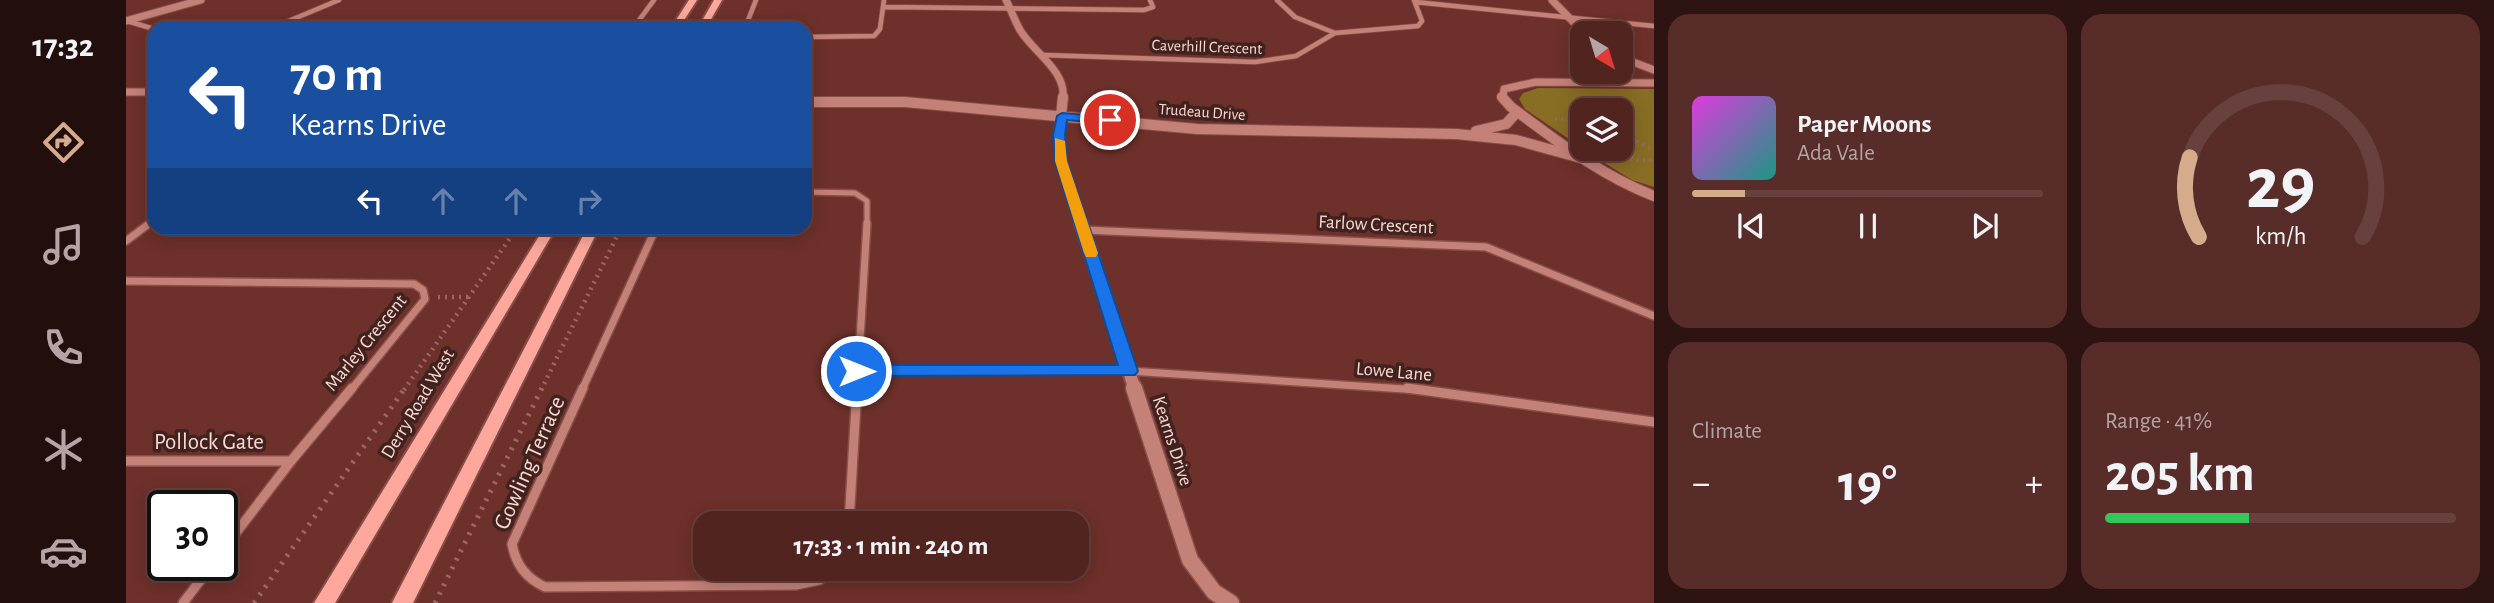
<!DOCTYPE html>
<meta charset="utf-8">
<style>
body{margin:0;font-family:"Alegreya Sans",sans-serif;background:#582c29;color:#f1f3f6;height:100vh;display:flex;flex-direction:column;font-size:26px;white-space:nowrap}
*{box-sizing:border-box;margin:0}
p{font-size:23px;color:#b5a4a5}
.icon{flex:none;width:38px;height:38px;fill:none;stroke:currentColor;stroke-width:2;stroke-linecap:round;stroke-linejoin:round}
.map{position:relative;flex:1;overflow:hidden}
.panel{display:flex;flex-direction:column;gap:14px;padding:14px;background:#2d1412;width:840px}
.panel>*{flex:none}
.hud{position:absolute;left:21px;top:21px;width:665px;height:214px;border-radius:21px;box-shadow:0 4px 18px #0003,0 0 0 2px #68413e;background:#1a4fa0;color:#fff;overflow:hidden}
.needle{width:46px;rotate:142deg}
.fabs{position:absolute;left:1444px;top:21px;display:grid;gap:14px}
.fabs a{display:grid;place-items:center;width:63px;height:63px;border-radius:14px;background:#522420;box-shadow:0 4px 18px #0003,0 0 0 2px #68413e;font-size:35px}
.speed{position:absolute;left:21px;top:490px;display:flex;gap:14px;font-size:35px;font-weight:700;text-align:center}
.speed>*{display:grid;place-content:center;width:91px;height:91px;border-radius:50%;background:#522420;box-shadow:0 4px 18px #0003,0 0 0 2px #68413e;line-height:1}
.speed .limit{border:4px solid #111;border-radius:10px;background:#fff;color:#111}
.pin{position:absolute;display:grid;place-items:center;width:60px;height:60px;color:#fff;margin:-30px;border:4px solid #fff;border-radius:50%;box-shadow:0 2px 7px #0007}
.me{position:absolute;width:77px;margin:-38px;rotate:90deg;stroke-linejoin:round;filter:drop-shadow(0 0 5px #0008)}
.turn{display:flex;align-items:center;gap:24px;height:147px;padding:0 28px;font-size:32px}
.turn .icon{width:91px;height:91px;stroke-width:2.5}
.turn b{display:block;font-size:49px;line-height:60px}
.lanes{display:flex;align-items:center;height:66px;padding:0 28px;background:#0003;justify-content:center;gap:35px;direction:ltr}
.lanes .off{opacity:.35}
.big{font-size:52px;font-weight:700;line-height:1.1}
.panel .widget{flex:1;display:flex;flex-direction:column;justify-content:center;gap:10px;min-width:0;padding:0 24px;border-radius:21px;background:#582c29}
.panel .dial{align-items:center;gap:0}
.dial svg{height:182px;overflow:visible;fill:none;stroke:#68413e;stroke-width:7;stroke-linecap:round;text-anchor:middle}
.dial text{fill:#f1f3f6;stroke:none}
.song{display:flex;align-items:center;gap:21px}
.cover{width:84px;height:84px;border-radius:10px;background:linear-gradient(135deg,hsl(300 70% 55%),hsl(170 70% 35%))}
.played{height:7px;border-radius:4px;background:linear-gradient(90deg,#d6ab8b 15%,#68413e 15%)}
.keys{display:flex;justify-content:space-around;direction:ltr}
.heat{display:flex;justify-content:space-between;align-items:center;font-size:38px;direction:ltr}
.charge{height:10px;border-radius:5px;background:linear-gradient(90deg,#34c759 41%,#68413e 0)}
.panel .tiles{flex:1;display:grid;gap:14px;grid-template-columns:repeat(2,1fr)}
.trip{position:absolute;left:567px;top:511px;width:396px;height:70px;border-radius:21px;background:#522420;box-shadow:0 4px 18px #0003,0 0 0 2px #68413e;font-weight:700;line-height:70px;text-align:center}
main{display:flex;flex:1;min-height:0}
.tabs{display:flex;flex-direction:column;width:126px;justify-content:space-around;align-items:center;background:#210e0d;color:#b5a4a5}
.tabs .icon{width:49px;height:49px}
.tabs .current{color:#d6ab8b}
.tabs b{font-size:32px;color:#f1f3f6}
.map>svg:first-child{display:block}
.green{fill:#886d24}
.lines{fill:none;stroke-linecap:round;stroke-linejoin:round}
.minor-far3-casing{stroke:#884e48;stroke-width:6}
.minor-far2-casing{stroke:#884e48;stroke-width:8}
.minor-far1-casing{stroke:#884e48;stroke-width:10}
.minor-casing{stroke:#884e48;stroke-width:12}
.tertiary-far3-casing{stroke:#884e48;stroke-width:9}
.tertiary-far2-casing{stroke:#884e48;stroke-width:12}
.tertiary-far1-casing{stroke:#884e48;stroke-width:16}
.tertiary-casing{stroke:#884e48;stroke-width:19}
.secondary-casing{stroke:#884e48;stroke-width:4}
.path-far2{stroke:#9d6761;stroke-width:3.5;stroke-dasharray:2 4.5;stroke-linecap:butt}
.path-far1{stroke:#9d6761;stroke-width:4.5;stroke-dasharray:2 5;stroke-linecap:butt}
.path{stroke:#9d6761;stroke-width:5;stroke-dasharray:2.5 7;stroke-linecap:butt}
.minor-far3{stroke:#c48178;stroke-width:4.5}
.minor-far2{stroke:#c48178;stroke-width:5}
.minor-far1{stroke:#c48178;stroke-width:7}
.minor{stroke:#c48178;stroke-width:9}
.tertiary-far3{stroke:#c48178;stroke-width:7}
.tertiary-far2{stroke:#c48178;stroke-width:10}
.tertiary-far1{stroke:#c48178;stroke-width:12}
.tertiary{stroke:#c48178;stroke-width:16}
.secondary{fill:#fea89d;fill-rule:evenodd}
.route{fill:#1a73e8;stroke:#114b97;stroke-width:2}
.slow{fill:#f59e0b}
.labels{text-anchor:middle;dominant-baseline:central;stroke-width:7;stroke-linejoin:round;paint-order:stroke}
.far-street-label{font-size:16px;fill:#fed7d1;stroke:#40231f}
.street-label{font-size:19px;fill:#fed7d1;stroke:#40231f}
.near-street-label{font-size:23px;fill:#fed7d1;stroke:#40231f}
</style>
<main>
<nav class="tabs">
<b>17:32</b>
<svg class="icon current" aria-label="directions" viewBox="0 0 24 24"><path d="M12 3l9 9-9 9-9-9zM9 14v-3h6M13 9l2 2-2 2"/></svg>
<svg class="icon" aria-label="music" viewBox="0 0 24 24"><path d="M9 18V5l10-2v13"/><circle cx="6" cy="18" r="3"/><circle cx="16" cy="16" r="3"/></svg>
<svg class="icon" aria-label="phone" viewBox="0 0 24 24"><path d="M5 4h4l2 5-3 2q2 4 5 5l2-3 5 2v4C11 20 4 13 5 4z"/></svg>
<svg class="icon" aria-label="climate" viewBox="0 0 24 24"><path d="M12 3v18M4 7l16 10M4 17L20 7"/></svg>
<svg class="icon" aria-label="car" viewBox="0 0 24 24"><path d="M5 17H2v-5l4-1 3-4h7l3 4 3 1v5h-3M9 17h6M6 11h13"/><circle cx="7" cy="17" r="2"/><circle cx="17" cy="17" r="2"/></svg>
</nav>
<div class="map">
<svg width="1528" height="603" viewBox="0 0 1528 603">
<rect width="100%" height="100%" fill="#6e302a"/>
<path class="green" d="M1412 88 1528 89V187L1506 180 1456 149H1494V110H1456V148L1399 109 1393 99 1397 93Z"/>
<g class="lines">
<defs>
<path id="minor-far3" d="M1151 0 1169 17 1209 33
M1289 2 1528 26
M757 7 1018 10 1027 7 1024 0
M1 21 28 29
M146 28 213 0
M499 28 511 23 528 0
M619 28 630 0
M679 37 748 36 754 29 758 0
M917 55 1129 62 1170 56 1209 33 1292 26 1296 21 1288 0"/>
<path id="minor-far2" d="M679 192 729 193 741 201V225
M21 225 28 220"/>
<path id="minor-far1" d="M958 230 1360 247 1528 316
M0 241 24 223
M0 281 288 284 297 290 299 299 225 390
M730 371H1003L1294 390
M456 390 530 228
M731 390 741 223"/>
<path id="minor" d="M457 388 386 544C390 565 400 578 419 587L670 585 693 580 712 569
M1281 388 1528 422
M0 461H165
M723 523 731 388
M96 551 165 461 226 388
M57 603 86 565"/>
<path id="tertiary-far3" d="M880 0C885 10 889 21 894 30 907 52 940 70 937 98
M1426 0 1458 33
M0 21 75 0
M1494 57 1528 70
M0 92H28
M1377 98 1378 89 1410 82 1528 83"/>
<path id="tertiary-far2" d="M937 97 933 135 935 161 956 225
M1376 97 1385 107C1431 141 1474 175 1528 196
M679 102H779L1071 129 1330 134 1390 140 1455 158
M1350 131 1380 124 1391 112"/>
<path id="tertiary-far1" d="M955 223 1009 390"/>
<path id="tertiary" d="M1008 388 1064 560 1088 592 1105 603"/>
<path id="secondary" d="M563 0H571L553 28H545Z
M588 0H596L580 28H572Z
M418 228H430L209 603H188Z
M461 228H473L287 603H266Z"/>
</defs>
<use href="#minor-far3" class="minor-far3-casing"/>
<use href="#minor-far2" class="minor-far2-casing"/>
<use href="#minor-far1" class="minor-far1-casing"/>
<use href="#minor" class="minor-casing"/>
<use href="#tertiary-far3" class="tertiary-far3-casing"/>
<use href="#tertiary-far2" class="tertiary-far2-casing"/>
<use href="#tertiary-far1" class="tertiary-far1-casing"/>
<use href="#tertiary" class="tertiary-casing"/>
<use href="#secondary" class="secondary-casing"/>
<path class="path-far2" d="M1482 110 1481 107 1495 98
M1429 119H1456
M1494 131 1528 151
M1455 135 1452 128 1456 122
M1481 149 1513 158
M1491 160H1528"/>
<path class="path-far1" d="M312 297H342
M278 390 391 228
M415 390 495 228"/>
<path class="path" d="M128 603 279 388
M309 603 416 388"/>
<use href="#minor-far3" class="minor-far3"/>
<use href="#minor-far2" class="minor-far2"/>
<use href="#minor-far1" class="minor-far1"/>
<use href="#minor" class="minor"/>
<use href="#tertiary-far3" class="tertiary-far3"/>
<use href="#tertiary-far2" class="tertiary-far2"/>
<use href="#tertiary-far1" class="tertiary-far1"/>
<use href="#tertiary" class="tertiary"/>
<use href="#secondary" class="secondary"/>
</g>
<path class="route" d="M936 113 984 117 990 120 984 124 941 120 939 135 941 161 1012 371 1009 375 724 376 721 371 724 367 730 365H992L929 161 927 135 931 116Z"/>
<path class="slow" d="M929 138 939 141 941 161 972 253 970 257H960L958 253 929 161Z"/>
<g class="labels">
<g class="far-street-label">
<text transform="translate(1081 47) rotate(2)">Caverhill Crescent</text>
<text transform="translate(1076 112) rotate(4)">Trudeau Drive</text>
</g>
<g class="street-label">
<text transform="translate(1250 225) rotate(3)">Farlow Crescent</text>
<text transform="translate(240 343) rotate(-51)">Marley Crescent</text>
<text transform="translate(1268 372) rotate(5)">Lowe Lane</text>
<text transform="translate(292 404) rotate(-59)">Derry Road West</text>
<text transform="translate(1046 441) rotate(72)">Kearns Drive</text>
</g>
<g class="near-street-label">
<text x="83" y="442">Pollock Gate</text>
<text transform="translate(404 463) rotate(-66)">Gowling Terrace</text>
</g>
</g>
</svg>
<div class="fabs">
<a><svg class="needle" viewBox="-14 -14 28 28"><path d="M0-13l5 13h-10z" fill="#e53935"/><path d="M0 13l5-13h-10z" fill="#b5a4a5"/></svg></a>
<a><svg class="icon" aria-label="layers" viewBox="0 0 24 24"><path d="M12 4l9 5-9 5-9-5zM3 14l9 5 9-5"/></svg></a>
</div>
<div class="speed"><div class="limit">30</div></div>
<div class="pin" style="left:984px;top:120px;background:#d93025"><svg class="icon" aria-label="arrive" viewBox="0 0 24 24"><path d="M6 21V4h12l-3 4 3 4H6"/></svg></div>
<svg class="me" style="left:730px;top:371px" viewBox="-20 -20 40 40"><circle r="17" fill="#1a73e8" stroke="#fff" stroke-width="3"/><path d="M0-11L8 9 0 5-8 9z" fill="#fff"/></svg>
<div class="trip">17:33 · 1 min · 240 m</div>
<div class="hud">
<div class="turn"><svg class="icon" aria-label="left" viewBox="0 0 24 24"><path d="M17 20v-9H6M10 6l-5 5 5 5"/></svg><div><b>70 m</b>Kearns Drive</div></div>
<div class="lanes"><svg class="icon" aria-label="left" viewBox="0 0 24 24"><path d="M17 20v-9H6M10 6l-5 5 5 5"/></svg><svg class="icon off" aria-label="ahead" viewBox="0 0 24 24"><path d="M12 20V5M6 11l6-6 6 6"/></svg><svg class="icon off" aria-label="ahead" viewBox="0 0 24 24"><path d="M12 20V5M6 11l6-6 6 6"/></svg><svg class="icon off" aria-label="right" viewBox="0 0 24 24"><path d="M7 20v-9h11M14 6l5 5-5 5"/></svg></div>
</div>
</div>
<section class="panel">
<div class="tiles">
<div class="widget">
<div class="song"><i class="cover"></i><div><b>Paper Moons</b><p>Ada Vale</p></div></div>
<div class="played"></div>
<div class="keys"><svg class="icon" aria-label="previous" viewBox="0 0 24 24"><path d="M18 5L8 12l10 7zM5 5v14"/></svg><svg class="icon" aria-label="pause" viewBox="0 0 24 24"><path d="M8 5v14M16 5v14"/></svg><svg class="icon" aria-label="next" viewBox="0 0 24 24"><path d="M6 5l10 7-10 7zM19 5v14"/></svg></div>
</div>
<div class="widget dial"><svg viewBox="0 0 100 80">
<path d="M14 69A42 42 0 1 1 86 69"/>
<path d="M14 69A42 42 0 0 1 10 34" stroke="#d6ab8b"/>
<text x="50" y="56" font-size="32" font-weight="700">29</text>
<text x="50" y="72" font-size="11">km/h</text>
</svg></div>
<div class="widget"><p>Climate</p>
<div class="heat"><a>−</a><b class="big">19°</b><a>+</a></div>
</div>
<div class="widget"><p>Range · 41%</p><b class="big">205 km</b><div class="charge"></div></div>
</div>
</section>
</main>
